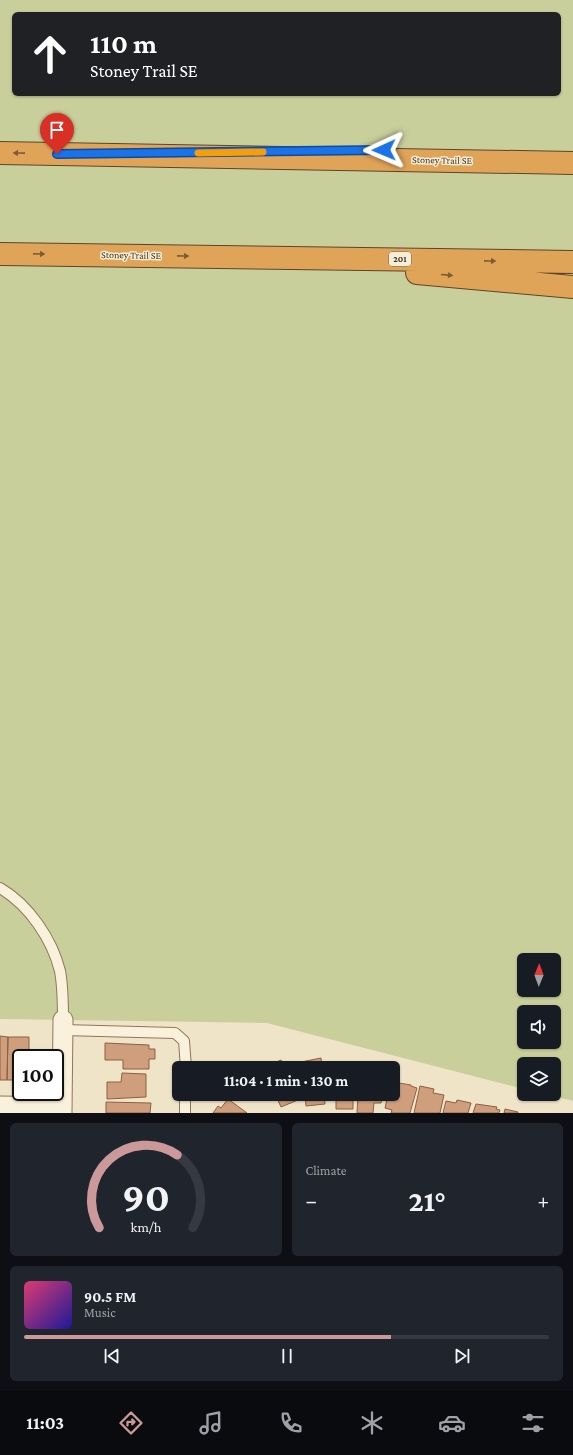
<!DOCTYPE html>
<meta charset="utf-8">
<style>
body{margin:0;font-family:"Crimson Pro",serif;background:#20242c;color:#f1f3f6;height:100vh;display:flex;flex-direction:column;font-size:15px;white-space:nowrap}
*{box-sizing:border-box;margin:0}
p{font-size:13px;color:#9ea1a6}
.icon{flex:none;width:22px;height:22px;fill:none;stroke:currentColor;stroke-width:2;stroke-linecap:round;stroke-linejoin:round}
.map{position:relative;height:1113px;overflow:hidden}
.panel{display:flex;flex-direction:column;gap:10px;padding:10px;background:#0d0f14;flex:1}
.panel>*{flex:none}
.top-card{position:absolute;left:12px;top:12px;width:549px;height:84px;border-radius:6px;box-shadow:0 1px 3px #0004;background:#202124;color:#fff;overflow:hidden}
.needle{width:26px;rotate:1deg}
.buttons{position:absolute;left:517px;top:953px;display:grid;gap:8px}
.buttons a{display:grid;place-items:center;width:44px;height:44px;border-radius:6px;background:#171b24;box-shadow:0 1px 3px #0004;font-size:20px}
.speed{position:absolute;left:12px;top:1049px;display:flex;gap:8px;font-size:20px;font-weight:700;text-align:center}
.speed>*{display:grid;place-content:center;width:52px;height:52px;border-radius:50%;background:#171b24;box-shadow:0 1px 3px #0004;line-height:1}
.speed .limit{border:2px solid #111;border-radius:6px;background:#fff;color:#111}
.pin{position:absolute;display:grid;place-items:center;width:34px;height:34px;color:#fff;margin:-41px -17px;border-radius:50% 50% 50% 0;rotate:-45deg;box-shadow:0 0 4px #0007}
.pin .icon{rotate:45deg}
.me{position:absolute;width:44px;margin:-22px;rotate:269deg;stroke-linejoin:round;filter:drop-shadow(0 0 3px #0008)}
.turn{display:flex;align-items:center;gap:14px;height:84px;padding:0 12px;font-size:18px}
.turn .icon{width:52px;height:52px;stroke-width:2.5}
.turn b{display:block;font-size:28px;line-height:34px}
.big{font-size:30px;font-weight:700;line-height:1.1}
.panel .tile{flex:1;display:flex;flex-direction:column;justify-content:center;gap:6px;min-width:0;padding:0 14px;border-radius:6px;background:#20242c}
.panel .dial{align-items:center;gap:0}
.dial svg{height:104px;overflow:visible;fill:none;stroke:#363941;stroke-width:7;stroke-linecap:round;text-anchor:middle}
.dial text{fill:#f1f3f6;stroke:none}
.song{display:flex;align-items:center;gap:12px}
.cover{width:48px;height:48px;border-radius:6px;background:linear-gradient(135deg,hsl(340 70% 55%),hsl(240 70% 35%))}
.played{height:4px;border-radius:2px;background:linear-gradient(90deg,#cc999b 70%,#363941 70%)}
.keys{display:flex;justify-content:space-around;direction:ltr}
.heat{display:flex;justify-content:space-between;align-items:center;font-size:22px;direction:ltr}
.panel .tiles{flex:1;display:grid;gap:10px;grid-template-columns:1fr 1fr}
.tile:last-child{grid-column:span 2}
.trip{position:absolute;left:172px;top:1061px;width:228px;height:40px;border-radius:6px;background:#171b24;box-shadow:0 1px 3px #0004;font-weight:700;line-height:40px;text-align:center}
.tab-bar{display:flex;height:64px;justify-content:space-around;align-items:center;background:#090b0e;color:#9ea1a6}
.tab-bar .icon{width:28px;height:28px}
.tab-bar .current{color:#cc999b}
.tab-bar b{font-size:18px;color:#f1f3f6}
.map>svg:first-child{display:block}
.green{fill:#c9cf9b;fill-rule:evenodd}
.building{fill:#cf9f7d;stroke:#8d5f41}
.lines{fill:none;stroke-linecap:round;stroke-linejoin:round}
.lane-casing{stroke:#8d765c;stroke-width:12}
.street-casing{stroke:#8d765c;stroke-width:21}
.highway-casing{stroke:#5b4430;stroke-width:24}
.lane{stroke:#faf1dc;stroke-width:10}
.street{stroke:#faf1dc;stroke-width:19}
.highway{stroke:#e0a458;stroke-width:22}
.oneway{fill:#7e5d36}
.route-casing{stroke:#114b97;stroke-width:10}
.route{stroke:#1a73e8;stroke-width:7}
.slow{stroke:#f59e0b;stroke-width:7}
.labels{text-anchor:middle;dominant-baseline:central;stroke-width:3;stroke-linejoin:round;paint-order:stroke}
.shield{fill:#f7eed8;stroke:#756857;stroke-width:1}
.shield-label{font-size:9px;font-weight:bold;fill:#3d2e20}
.street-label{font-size:10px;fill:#3d2e20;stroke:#f7eed8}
</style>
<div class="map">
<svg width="573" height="1113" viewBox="0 0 573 1113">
<rect width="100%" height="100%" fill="#f0e4c8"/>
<path class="green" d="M0 0H573V1101L545 1094H554V1064H524V1089L267 1023 0 1019ZM14 14H559V94H14ZM524 960H554V990H524ZM524 1012H554V1042H524Z"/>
<path class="building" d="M0 1036 8 1037 7 1080H0Z
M8 1037H29V1058H21V1076H18V1080H7Z
M105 1043 149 1045V1049H155V1059H149V1069H123V1060H105Z
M321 1058 322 1068H297L296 1063Z
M281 1060 286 1068H268L270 1067 269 1065Z
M332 1063H342V1067L353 1068H329L332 1067Z
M122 1073 146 1074V1097L107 1099V1082H121Z
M393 1082 411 1085V1086L417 1088 410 1113H391L392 1110 385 1108 388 1094H393Z
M420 1086 434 1089 433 1093 444 1095 440 1113H414Z
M267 1094H296L298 1100 281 1107 276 1096 269 1099Z
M299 1094H324L325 1104 306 1106 305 1095Z
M336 1094H353V1109H336Z
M358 1094H383L381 1103H374L373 1113H357Z
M228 1099 247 1113H213L218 1106 221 1108Z
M457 1100 471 1103 468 1113H443L446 1101 456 1103Z
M106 1102 151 1103 150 1113H106Z
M476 1104 497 1107 496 1109 500 1110 499 1113H473Z
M505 1109 518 1112V1113H504Z"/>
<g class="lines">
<defs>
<path id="lane" d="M0 888C29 905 52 939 60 971 63 987 63 1004 63 1020
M63 1030 175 1033 184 1041 186 1068
M185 1113V1094"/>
<path id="street" d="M0 1106 62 1107
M62 1113 63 1020"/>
<path id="highway" d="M0 153 573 163
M0 254 573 262
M417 273 573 287"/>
</defs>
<use href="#lane" class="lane-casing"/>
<use href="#street" class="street-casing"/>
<use href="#highway" class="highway-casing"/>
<use href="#lane" class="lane"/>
<use href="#street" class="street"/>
<use href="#highway" class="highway"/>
</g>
<defs><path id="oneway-solid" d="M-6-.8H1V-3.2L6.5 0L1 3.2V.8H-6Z"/></defs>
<g class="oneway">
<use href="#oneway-solid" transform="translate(19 153) rotate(-179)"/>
<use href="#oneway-solid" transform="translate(39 254) rotate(1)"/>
<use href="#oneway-solid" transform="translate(183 256) rotate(1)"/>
<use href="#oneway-solid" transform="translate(490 261) rotate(1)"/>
<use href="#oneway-solid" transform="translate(447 275) rotate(5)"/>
</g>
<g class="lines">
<defs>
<path id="route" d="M57 154 384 150"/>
</defs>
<use href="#route" class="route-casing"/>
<use href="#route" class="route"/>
<path class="slow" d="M198 153 263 152"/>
</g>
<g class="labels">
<rect class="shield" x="389" y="252" width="22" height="14" rx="3"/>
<g class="shield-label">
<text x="400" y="259">201</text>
</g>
<g class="street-label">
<text transform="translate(442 160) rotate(1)">Stoney Trail SE</text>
<text transform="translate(131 255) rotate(1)">Stoney Trail SE</text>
</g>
</g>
</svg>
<div class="buttons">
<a><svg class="needle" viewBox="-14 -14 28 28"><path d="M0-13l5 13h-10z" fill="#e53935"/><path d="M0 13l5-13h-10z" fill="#9ea1a6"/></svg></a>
<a><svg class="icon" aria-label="sound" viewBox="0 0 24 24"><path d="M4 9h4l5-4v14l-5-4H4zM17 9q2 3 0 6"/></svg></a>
<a><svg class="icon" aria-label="layers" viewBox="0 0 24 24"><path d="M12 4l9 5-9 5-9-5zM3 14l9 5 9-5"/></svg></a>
</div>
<div class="speed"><div class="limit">100</div></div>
<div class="pin" style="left:57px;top:154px;background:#d93025"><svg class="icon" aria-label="arrive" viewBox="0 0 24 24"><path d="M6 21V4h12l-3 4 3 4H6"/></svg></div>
<svg class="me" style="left:384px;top:150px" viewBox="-20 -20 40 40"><path d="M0-17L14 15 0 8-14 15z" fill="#1a73e8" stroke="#fff" stroke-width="4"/></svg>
<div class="trip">11:04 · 1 min · 130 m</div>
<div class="top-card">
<div class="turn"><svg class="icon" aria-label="ahead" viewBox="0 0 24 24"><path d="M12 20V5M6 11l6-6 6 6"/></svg><div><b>110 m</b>Stoney Trail SE</div></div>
</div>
</div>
<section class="panel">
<div class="tiles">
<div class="tile dial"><svg viewBox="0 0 100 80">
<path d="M14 69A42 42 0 1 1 86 69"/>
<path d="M14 69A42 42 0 0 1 74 13" stroke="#cc999b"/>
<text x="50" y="56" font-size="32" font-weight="700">90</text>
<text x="50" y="72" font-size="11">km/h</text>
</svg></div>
<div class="tile"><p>Climate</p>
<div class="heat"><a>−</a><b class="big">21°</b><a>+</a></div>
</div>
<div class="tile">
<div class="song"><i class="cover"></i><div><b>90.5 FM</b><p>Music</p></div></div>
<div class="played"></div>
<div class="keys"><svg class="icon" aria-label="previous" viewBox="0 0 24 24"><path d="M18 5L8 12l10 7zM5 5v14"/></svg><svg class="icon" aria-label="pause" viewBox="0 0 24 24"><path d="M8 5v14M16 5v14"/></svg><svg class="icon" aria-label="next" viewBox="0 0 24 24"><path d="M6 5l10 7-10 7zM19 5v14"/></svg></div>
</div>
</div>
</section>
<nav class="tab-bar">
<b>11:03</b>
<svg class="icon current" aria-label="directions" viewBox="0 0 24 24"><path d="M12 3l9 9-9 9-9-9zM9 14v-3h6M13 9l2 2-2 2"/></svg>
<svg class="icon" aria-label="music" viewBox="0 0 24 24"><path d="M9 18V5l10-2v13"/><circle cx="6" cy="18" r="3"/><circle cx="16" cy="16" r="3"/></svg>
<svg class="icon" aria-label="phone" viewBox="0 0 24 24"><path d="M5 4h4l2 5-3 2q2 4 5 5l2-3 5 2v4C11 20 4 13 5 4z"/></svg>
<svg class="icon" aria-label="climate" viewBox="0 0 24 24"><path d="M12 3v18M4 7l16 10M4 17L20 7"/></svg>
<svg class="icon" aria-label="car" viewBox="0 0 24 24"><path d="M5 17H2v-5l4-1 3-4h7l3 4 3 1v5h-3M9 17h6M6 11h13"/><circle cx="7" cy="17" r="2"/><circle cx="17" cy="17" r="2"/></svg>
<svg class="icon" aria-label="filters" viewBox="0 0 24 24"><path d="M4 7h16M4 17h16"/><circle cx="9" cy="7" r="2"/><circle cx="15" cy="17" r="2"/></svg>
</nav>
